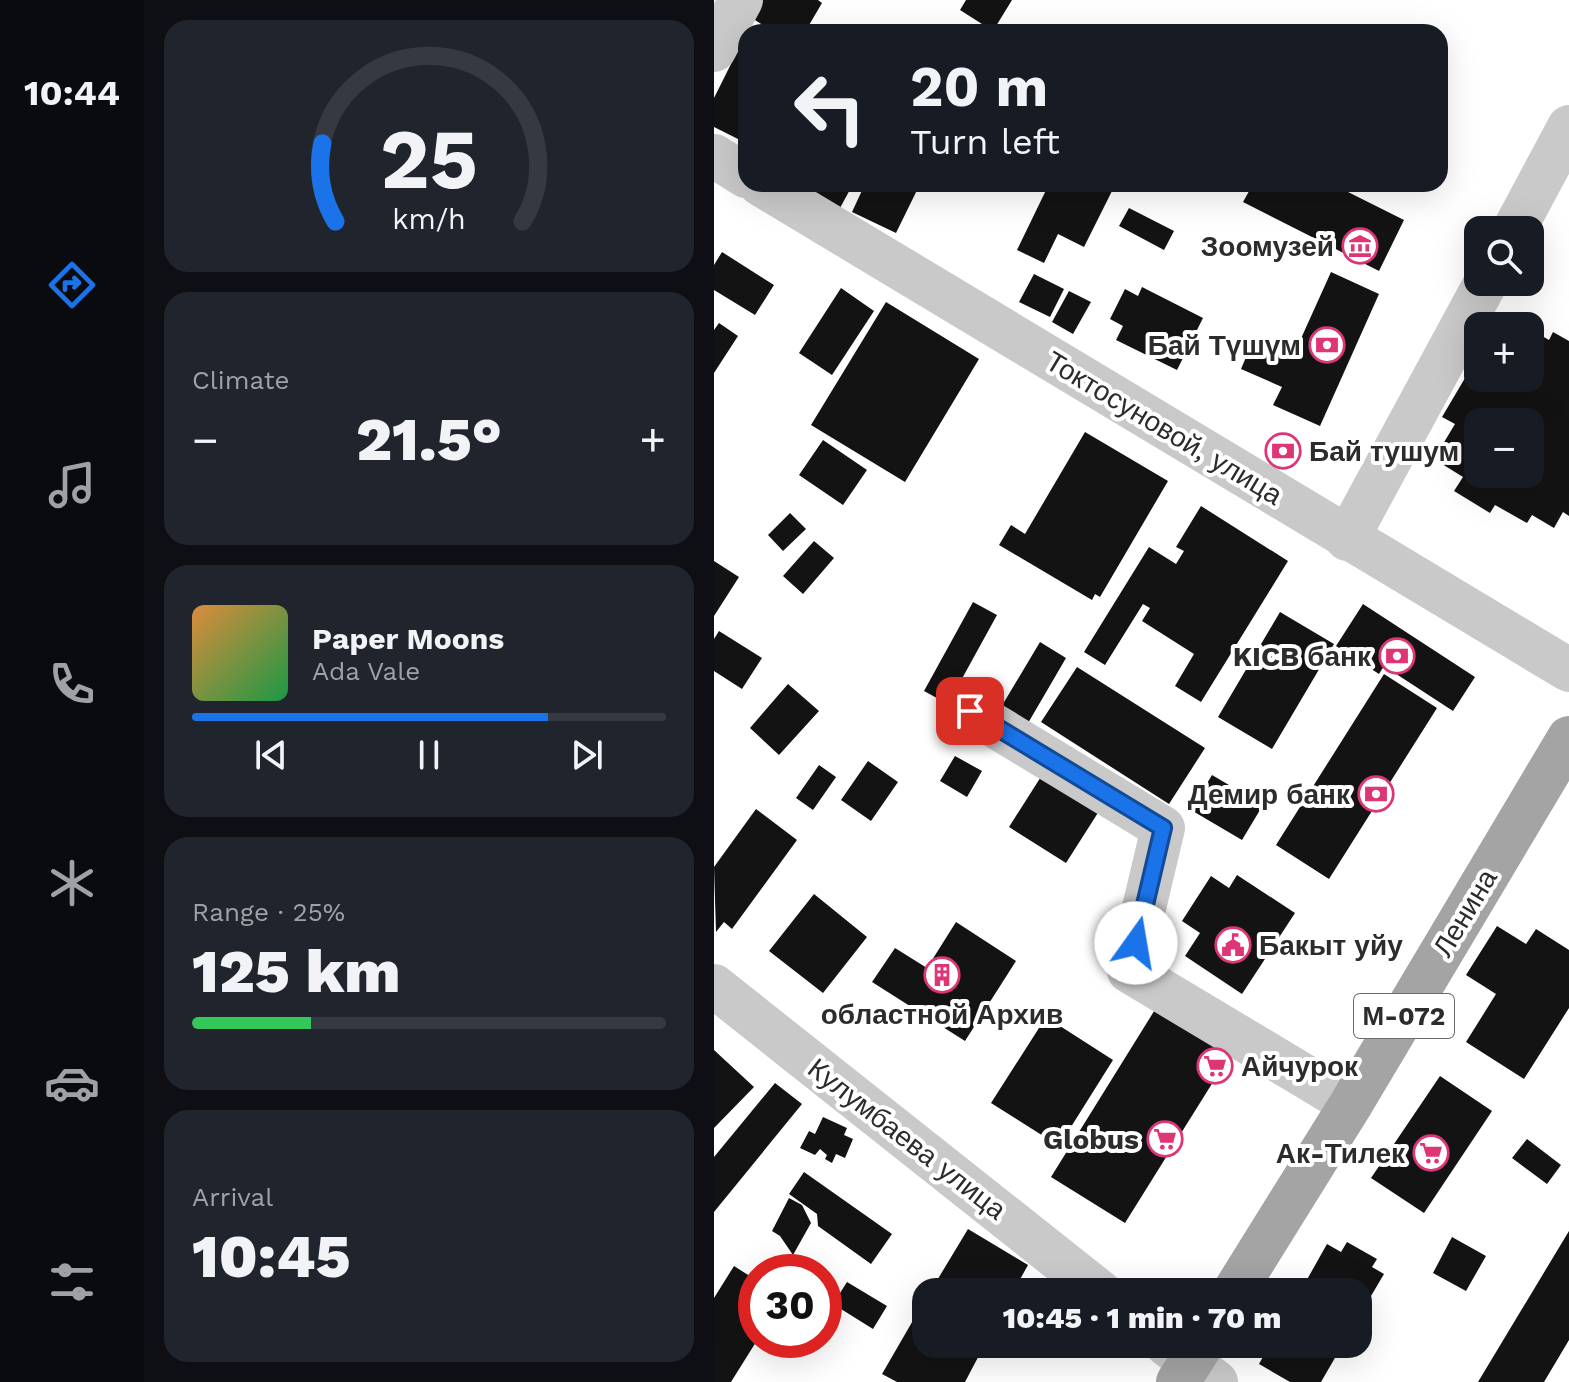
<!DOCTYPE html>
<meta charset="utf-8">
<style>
body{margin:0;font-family:"Work Sans",sans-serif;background:#20242c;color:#f1f3f6;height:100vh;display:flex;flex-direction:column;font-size:30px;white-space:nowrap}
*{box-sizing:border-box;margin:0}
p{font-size:26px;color:#9ea1a6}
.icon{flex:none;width:44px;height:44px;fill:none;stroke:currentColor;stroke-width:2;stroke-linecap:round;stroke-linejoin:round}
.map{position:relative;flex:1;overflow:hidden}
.panel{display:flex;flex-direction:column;gap:20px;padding:20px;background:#0d0f14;width:570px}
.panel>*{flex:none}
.top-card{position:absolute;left:24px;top:24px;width:710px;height:168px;border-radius:24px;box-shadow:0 8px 32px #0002;background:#171b24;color:#f1f3f6;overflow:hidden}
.fabs{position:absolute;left:750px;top:216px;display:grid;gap:16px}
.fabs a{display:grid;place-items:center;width:80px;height:80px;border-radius:16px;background:#171b24;box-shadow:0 8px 32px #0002;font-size:40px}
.speed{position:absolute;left:24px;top:1254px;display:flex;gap:16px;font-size:40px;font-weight:700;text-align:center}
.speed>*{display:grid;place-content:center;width:104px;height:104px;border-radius:50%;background:#171b24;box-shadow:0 8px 32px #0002;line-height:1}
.speed .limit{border:12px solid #d22;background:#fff;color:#111}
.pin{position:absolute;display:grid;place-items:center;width:68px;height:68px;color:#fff;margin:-34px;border-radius:16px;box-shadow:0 4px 12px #0006}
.me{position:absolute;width:88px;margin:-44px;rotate:13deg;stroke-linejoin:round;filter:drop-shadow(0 0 6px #0008)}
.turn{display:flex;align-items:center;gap:28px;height:168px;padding:0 40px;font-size:36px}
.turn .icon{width:104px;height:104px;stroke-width:2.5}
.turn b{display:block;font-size:56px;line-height:68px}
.big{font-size:60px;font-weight:800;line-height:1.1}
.panel .tile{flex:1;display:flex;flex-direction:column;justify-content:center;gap:12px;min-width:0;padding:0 28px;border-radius:24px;background:#20242c}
.panel .dial{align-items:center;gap:0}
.dial svg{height:208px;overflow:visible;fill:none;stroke:#363941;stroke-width:7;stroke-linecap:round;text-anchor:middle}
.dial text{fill:#f1f3f6;stroke:none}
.song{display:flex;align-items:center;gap:24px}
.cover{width:96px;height:96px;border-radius:12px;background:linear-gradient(135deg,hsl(30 70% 55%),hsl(140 70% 35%))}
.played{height:8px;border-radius:4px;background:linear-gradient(90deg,#1a73e8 75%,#363941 75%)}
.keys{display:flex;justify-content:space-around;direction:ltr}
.heat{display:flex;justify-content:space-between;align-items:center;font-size:44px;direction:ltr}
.charge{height:12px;border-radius:6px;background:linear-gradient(90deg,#34c759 25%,#363941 0)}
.trip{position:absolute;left:198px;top:1278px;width:460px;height:80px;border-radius:24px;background:#171b24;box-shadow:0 8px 32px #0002;font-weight:800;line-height:80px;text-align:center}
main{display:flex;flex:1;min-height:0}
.menu{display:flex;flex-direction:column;width:144px;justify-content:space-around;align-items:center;background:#090b0e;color:#9ea1a6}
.menu .icon{width:56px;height:56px}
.menu .selected{color:#1a73e8}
.menu b{font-size:36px;color:#f1f3f6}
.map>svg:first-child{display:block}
.building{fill:#131313;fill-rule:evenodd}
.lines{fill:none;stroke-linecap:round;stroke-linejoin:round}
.minor{stroke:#c9c9c9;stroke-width:44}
.major{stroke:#a4a4a4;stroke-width:44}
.route-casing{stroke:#114b97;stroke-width:20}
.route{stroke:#1a73e8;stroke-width:14}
.labels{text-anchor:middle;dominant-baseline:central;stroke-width:8;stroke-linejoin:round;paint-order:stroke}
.shield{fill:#fff;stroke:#6b6b6b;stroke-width:2}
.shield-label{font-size:26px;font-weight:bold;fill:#2c2c2c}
.poi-label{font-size:28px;font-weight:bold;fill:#2c2c2c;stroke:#fff;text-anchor:end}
.street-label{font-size:28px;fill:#2c2c2c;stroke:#fff}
</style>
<main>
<nav class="menu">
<b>10:44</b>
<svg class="icon selected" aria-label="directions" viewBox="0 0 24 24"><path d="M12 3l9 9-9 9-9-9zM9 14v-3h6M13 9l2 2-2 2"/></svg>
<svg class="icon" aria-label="music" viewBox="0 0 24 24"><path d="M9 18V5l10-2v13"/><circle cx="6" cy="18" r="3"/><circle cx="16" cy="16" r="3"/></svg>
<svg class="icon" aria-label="phone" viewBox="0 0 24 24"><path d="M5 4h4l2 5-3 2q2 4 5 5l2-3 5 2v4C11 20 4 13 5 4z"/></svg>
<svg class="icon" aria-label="climate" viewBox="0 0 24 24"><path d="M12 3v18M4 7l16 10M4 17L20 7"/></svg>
<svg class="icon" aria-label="car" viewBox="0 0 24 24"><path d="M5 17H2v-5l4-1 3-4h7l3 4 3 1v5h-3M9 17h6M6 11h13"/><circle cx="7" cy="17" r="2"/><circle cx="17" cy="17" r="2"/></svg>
<svg class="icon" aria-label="filters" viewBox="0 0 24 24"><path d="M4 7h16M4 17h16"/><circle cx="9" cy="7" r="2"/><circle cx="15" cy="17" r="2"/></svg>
</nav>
<section class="panel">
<div class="tile dial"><svg viewBox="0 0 100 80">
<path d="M14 69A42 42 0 1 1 86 69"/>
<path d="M14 69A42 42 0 0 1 9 39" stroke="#1a73e8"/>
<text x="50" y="56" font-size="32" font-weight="700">25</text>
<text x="50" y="72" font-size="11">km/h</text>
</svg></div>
<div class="tile"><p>Climate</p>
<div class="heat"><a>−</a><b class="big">21.5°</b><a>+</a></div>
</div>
<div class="tile">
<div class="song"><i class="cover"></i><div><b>Paper Moons</b><p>Ada Vale</p></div></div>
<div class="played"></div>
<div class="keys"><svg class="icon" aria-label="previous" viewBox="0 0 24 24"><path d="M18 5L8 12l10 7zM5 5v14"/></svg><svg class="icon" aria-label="pause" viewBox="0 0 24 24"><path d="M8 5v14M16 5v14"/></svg><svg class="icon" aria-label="next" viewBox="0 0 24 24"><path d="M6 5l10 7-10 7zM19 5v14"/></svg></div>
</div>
<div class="tile"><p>Range · 25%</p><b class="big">125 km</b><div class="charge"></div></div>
<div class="tile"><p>Arrival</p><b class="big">10:45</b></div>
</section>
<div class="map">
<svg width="855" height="1382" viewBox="0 0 855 1382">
<rect width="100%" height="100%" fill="#fff"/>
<path class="building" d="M47 0H104L108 3 91 32H60L36 17Z
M252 0H298L279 31 246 10Z
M24 50 32 54V143L0 127V98Z
M80 184H139L126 208Z
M151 184H206L182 233 138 212Z
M335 184H384L398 191 370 247 344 234 330 263 303 250Z
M539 184H618L690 220 665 271 529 202Z
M415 208 460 231 450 250 405 226Z
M8 252 60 285 41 315 0 290V265Z
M617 272 665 294 606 426 559 405 568 387 527 369 541 336 580 354Z
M320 274 350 289 336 317 305 302Z
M428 287 489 318 463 370 402 340 409 326 396 319 411 289 424 296Z
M127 288 160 311 118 375 85 353Z
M355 291 377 302 359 334 338 322Z
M172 302 265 359 191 482 97 425Z
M5 323 24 336 0 373V330Z
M816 329 835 340 839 332 855 341V516L849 512 840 528 818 515 813 523 781 505 776 513 740 491 749 477 720 459 741 424 728 417 764 356V378H816ZM764 422H816V474H764Z
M371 432 454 481 386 597 381 594 378 600 285 545 297 525 311 534Z
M109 440 153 470 129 505 85 475Z
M487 506 574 561 487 702 461 686 480 654 428 621 436 608 429 604 391 665 370 652 435 547 462 564 470 551 462 547Z
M76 513 92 529 69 551 54 535Z
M100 541 120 558 89 594 69 576Z
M0 561 25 577 0 616Z
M259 602 283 615 234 704 210 691Z
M649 604 761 677 739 711 670 666 665 674 622 646Z
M566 612 620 644 558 749 504 717Z
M5 631 48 658 28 689 0 671V639Z
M326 642 352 658 310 730 283 714Z
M363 667 491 748 455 804 327 722Z
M670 674 723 708 615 879 562 845Z
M74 684 105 711 65 755 36 728Z
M241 756 268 771 253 797 226 781Z
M154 761 184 782 157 821 127 800Z
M105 765 122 777 99 810 82 798Z
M330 772 387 808 352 863 295 827Z
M498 775 549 805 528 840 477 810Z
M42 809 83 840 18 929 10 922 2 932 0 867Z
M523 875 581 913 528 994 471 956 486 933 468 921 497 876 515 888Z
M100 894 153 937 109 993 55 951Z
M242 922 302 961 251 1041 158 982 181 948 213 968Z
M783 926 812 944 822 929 855 950V1008L810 1079 752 1042 782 994 752 975Z
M447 1000 519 1050 411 1223 337 1177Z
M332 1017 399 1060 345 1146 277 1103Z
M0 1050 40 1087 0 1128Z
M726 1076 778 1111 710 1213 657 1178Z
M61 1083 88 1104 0 1212V1157Z
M109 1117 133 1128 130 1135 139 1139 131 1158 122 1154 118 1163 111 1159 113 1155 106 1149 101 1155 86 1148 95 1131 101 1134Z
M813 1139 847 1165 833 1184 798 1158Z
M90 1172 178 1234 157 1264 104 1226 103 1214 75 1194Z
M75 1198 88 1205 97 1223 79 1255 66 1236 58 1231Z
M254 1229 314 1265 299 1292H216Z
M855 1231V1340L830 1382H764Z
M738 1237 772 1256 752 1291 719 1273Z
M633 1242 663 1259 658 1267 670 1274 644 1318V1292H586L613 1244 627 1252Z
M20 1266 42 1280V1342L17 1382H0V1298Z
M133 1282 173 1306 159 1329 119 1304Z
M212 1298V1344H271L251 1382H183L168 1374Z
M556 1344H629L607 1382H576L545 1364Z"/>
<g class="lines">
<path class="minor" d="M0 50 27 0
M0 156 32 176
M46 184 855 670
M800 230 855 127
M633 539 772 282
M256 711 449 828 415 971 637 1104
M0 986 386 1292
M452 1344 502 1382"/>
<path class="major" d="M520 1292 637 1104 855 738
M464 1382 488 1344"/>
</g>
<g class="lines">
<defs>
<path id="route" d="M256 711 449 828 422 943"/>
</defs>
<use href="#route" class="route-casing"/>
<use href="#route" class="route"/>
</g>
<defs>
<symbol id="museum-ring" viewBox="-11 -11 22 22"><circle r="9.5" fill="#fff" stroke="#dd3576" stroke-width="1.5"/><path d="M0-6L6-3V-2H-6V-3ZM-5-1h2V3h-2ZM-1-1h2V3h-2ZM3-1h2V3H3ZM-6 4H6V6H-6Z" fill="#dd3576"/></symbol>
<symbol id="bank-ring" viewBox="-11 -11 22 22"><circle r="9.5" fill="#fff" stroke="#dd3576" stroke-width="1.5"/><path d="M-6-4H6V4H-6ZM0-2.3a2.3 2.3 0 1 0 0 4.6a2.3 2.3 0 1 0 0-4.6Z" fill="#dd3576"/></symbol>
<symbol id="civic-ring" viewBox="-11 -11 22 22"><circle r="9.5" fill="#fff" stroke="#dd3576" stroke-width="1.5"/><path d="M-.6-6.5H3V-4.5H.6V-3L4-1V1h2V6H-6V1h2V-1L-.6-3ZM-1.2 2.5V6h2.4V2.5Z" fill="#dd3576"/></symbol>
<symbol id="building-ring" viewBox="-11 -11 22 22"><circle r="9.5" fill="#fff" stroke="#dd3576" stroke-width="1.5"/><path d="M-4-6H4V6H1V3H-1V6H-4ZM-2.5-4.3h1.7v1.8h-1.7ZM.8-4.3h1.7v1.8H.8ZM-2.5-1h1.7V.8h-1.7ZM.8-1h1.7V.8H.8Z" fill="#dd3576"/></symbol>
<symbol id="supermarket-ring" viewBox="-11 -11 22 22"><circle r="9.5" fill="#fff" stroke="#dd3576" stroke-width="1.5"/><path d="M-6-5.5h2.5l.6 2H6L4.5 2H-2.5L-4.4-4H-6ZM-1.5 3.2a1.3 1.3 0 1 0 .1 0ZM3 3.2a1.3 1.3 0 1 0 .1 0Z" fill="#dd3576"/></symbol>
</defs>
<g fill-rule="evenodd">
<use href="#museum-ring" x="626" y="226" width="40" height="40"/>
<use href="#bank-ring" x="593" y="325" width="40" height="40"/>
<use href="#bank-ring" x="549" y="431" width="40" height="40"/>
<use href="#bank-ring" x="663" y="636" width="40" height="40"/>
<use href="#bank-ring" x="642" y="774" width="40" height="40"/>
<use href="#civic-ring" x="499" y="925" width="40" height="40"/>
<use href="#building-ring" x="208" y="955" width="40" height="40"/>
<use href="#supermarket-ring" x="481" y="1046" width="40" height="40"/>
<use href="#supermarket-ring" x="431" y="1119" width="40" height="40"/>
<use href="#supermarket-ring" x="697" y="1133" width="40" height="40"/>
</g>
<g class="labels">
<rect class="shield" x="640" y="994" width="100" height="44" rx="6"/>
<g class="shield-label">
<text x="690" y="1016">М-072</text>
</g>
<g class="poi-label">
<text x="620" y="246">Зоомузей</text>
<text x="587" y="345">Бай Түшүм</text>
<text x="595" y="451" text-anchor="start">Бай тушум</text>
<text x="657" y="656">KICB банк</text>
<text x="636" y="794">Демир банк</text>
<text x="545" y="945" text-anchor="start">Бакыт уйу</text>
<text x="228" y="1014" text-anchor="middle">областной Архив</text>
<text x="527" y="1066" text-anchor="start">Айчурок</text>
<text x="425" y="1139">Globus</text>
<text x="691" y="1153">Ак-Тилек</text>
</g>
<g class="street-label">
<text transform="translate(450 428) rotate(31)">Токтосуновой, улица</text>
<text transform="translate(751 913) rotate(-59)">Ленина</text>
<text transform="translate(193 1139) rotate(38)">Кулумбаева улица</text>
</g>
</g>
</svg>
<div class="fabs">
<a><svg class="icon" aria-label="search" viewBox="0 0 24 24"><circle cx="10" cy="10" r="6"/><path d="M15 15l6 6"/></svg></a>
<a>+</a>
<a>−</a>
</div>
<div class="speed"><div class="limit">30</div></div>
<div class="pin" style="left:256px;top:711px;background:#d93025"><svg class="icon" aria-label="arrive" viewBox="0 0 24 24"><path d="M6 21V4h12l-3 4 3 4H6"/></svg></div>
<svg class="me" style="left:422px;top:943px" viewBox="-20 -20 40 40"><circle r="19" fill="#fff"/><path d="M0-13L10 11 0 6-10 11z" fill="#1a73e8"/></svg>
<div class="trip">10:45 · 1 min · 70 m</div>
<div class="top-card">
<div class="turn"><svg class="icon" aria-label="left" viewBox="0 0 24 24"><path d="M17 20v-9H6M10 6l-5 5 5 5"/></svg><div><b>20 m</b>Turn left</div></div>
</div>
</div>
</main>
